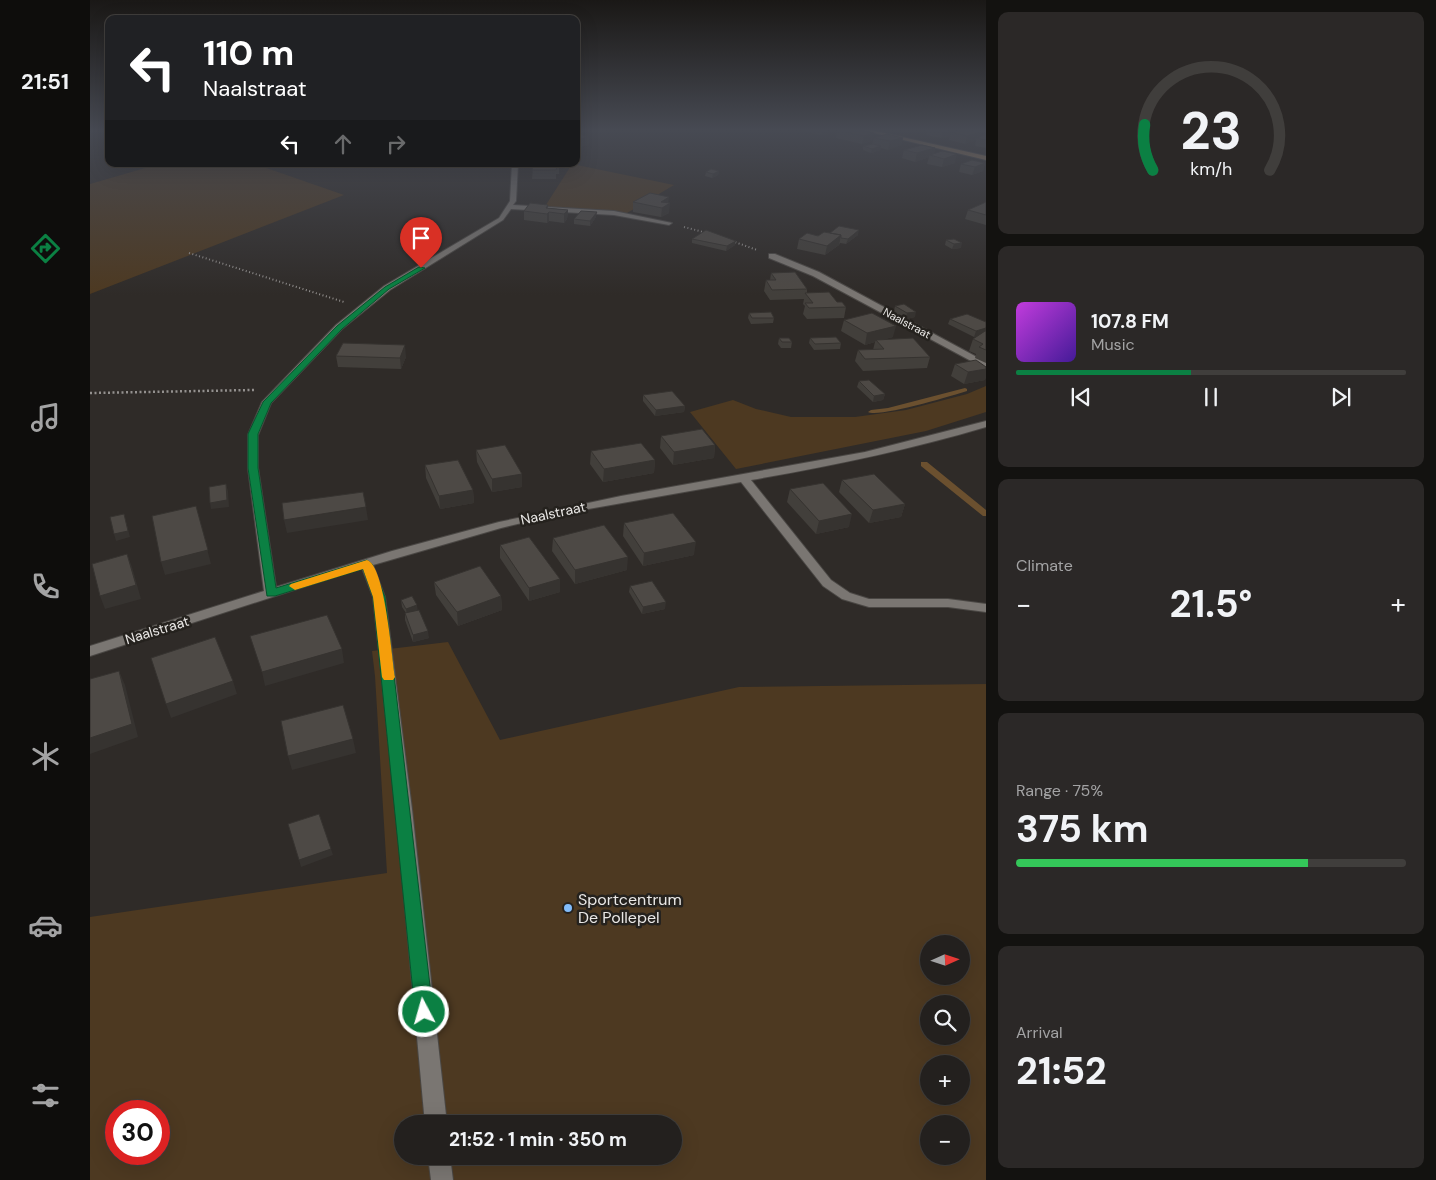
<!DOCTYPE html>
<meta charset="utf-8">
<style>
body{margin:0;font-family:"DM Sans",sans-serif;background:#2b2827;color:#f1f3f6;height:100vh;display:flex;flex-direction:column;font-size:19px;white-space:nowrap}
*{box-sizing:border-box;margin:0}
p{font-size:16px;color:#a3a3a4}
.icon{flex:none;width:28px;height:28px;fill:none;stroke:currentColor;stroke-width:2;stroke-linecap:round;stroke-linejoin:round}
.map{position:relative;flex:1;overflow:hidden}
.drawer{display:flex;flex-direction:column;gap:12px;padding:12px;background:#131210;width:450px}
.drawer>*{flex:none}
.top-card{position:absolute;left:15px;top:15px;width:475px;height:152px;border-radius:10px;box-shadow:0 5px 20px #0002,0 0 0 1px #403e3c;background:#202124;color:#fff;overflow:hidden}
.needle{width:32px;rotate:87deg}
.buttons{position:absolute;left:830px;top:935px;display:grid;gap:10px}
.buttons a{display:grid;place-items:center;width:50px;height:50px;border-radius:50%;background:#23201e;box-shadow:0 5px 20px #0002,0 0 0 1px #403e3c;font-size:25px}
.speed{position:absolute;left:15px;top:1100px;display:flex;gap:10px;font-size:25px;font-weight:700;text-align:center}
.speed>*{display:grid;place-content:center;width:65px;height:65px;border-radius:50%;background:#23201e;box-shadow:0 5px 20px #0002,0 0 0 1px #403e3c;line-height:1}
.speed .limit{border:8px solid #d22;background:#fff;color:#111}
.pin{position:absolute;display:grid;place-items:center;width:42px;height:42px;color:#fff;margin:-51px -21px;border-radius:50% 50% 50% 0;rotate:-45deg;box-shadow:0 0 5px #0007}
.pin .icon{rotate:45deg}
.me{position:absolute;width:55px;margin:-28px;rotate:354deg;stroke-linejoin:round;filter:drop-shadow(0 0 4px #0008)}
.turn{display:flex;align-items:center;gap:18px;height:105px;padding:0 15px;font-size:22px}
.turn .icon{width:65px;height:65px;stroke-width:2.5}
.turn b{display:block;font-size:35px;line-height:42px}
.lanes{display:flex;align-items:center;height:48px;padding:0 15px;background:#0003;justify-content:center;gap:25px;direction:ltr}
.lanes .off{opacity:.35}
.big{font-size:38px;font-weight:700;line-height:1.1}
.drawer .card{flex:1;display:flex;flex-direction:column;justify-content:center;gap:8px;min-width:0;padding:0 18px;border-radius:10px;background:#2b2827}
.drawer .dial{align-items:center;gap:0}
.dial svg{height:130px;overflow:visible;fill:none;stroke:#403e3c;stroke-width:7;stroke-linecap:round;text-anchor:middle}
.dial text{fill:#f1f3f6;stroke:none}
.song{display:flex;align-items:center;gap:15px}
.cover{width:60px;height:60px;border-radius:8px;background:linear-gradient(135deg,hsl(290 70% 55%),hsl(260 70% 35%))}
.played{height:5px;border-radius:2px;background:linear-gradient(90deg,#0b8043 45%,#403e3c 45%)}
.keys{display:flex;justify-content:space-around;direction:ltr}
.heat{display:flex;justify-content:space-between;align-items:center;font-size:28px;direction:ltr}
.charge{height:8px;border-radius:4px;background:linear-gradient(90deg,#34c759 75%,#403e3c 0)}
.trip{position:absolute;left:304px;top:1115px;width:288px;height:50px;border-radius:25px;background:#23201e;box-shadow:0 5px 20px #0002,0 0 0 1px #403e3c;font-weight:700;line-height:50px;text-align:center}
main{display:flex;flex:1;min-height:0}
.tab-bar{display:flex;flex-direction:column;width:90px;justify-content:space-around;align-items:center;background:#0e0d0c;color:#a3a3a4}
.tab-bar .icon{width:35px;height:35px}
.tab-bar .on{color:#0b8043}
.tab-bar b{font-size:22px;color:#f1f3f6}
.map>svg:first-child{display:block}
.green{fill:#4d3921;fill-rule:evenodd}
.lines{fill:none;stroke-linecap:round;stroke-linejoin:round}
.stream{fill:#6b502f;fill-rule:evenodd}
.minor-casing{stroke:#4a4744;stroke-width:2}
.primary-casing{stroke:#4a4744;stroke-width:2}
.path-far1{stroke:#94918f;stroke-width:2;stroke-dasharray:1 2.5;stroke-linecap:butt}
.path{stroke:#94918f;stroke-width:2.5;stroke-dasharray:2 2.5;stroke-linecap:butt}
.minor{fill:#7a7672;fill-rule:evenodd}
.primary{fill:#b79264;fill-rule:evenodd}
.wall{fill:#423f3b}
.shaded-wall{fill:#363330}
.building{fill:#4d4945;stroke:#363330}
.route{fill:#0b8043;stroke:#07532c}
.slow{fill:#f59e0b}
.poi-dot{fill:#82bcfa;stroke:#25221e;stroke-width:2}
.labels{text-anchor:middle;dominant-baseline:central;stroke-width:5;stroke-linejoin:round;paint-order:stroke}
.far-street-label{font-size:11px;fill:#eae8e6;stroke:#25221e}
.street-label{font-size:14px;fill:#eae8e6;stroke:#25221e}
.near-poi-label{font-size:16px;fill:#eae8e6;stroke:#25221e;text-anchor:start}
</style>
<main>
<nav class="tab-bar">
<b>21:51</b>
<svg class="icon on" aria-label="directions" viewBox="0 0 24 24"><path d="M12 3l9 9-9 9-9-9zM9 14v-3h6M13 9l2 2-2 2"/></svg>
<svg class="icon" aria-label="music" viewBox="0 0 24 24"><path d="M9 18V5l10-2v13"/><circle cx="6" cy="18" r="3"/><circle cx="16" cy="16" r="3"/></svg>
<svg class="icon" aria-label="phone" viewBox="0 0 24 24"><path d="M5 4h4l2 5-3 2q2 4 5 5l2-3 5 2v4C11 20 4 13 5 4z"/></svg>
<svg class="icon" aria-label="climate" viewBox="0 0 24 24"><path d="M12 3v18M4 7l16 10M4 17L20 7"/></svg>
<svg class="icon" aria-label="car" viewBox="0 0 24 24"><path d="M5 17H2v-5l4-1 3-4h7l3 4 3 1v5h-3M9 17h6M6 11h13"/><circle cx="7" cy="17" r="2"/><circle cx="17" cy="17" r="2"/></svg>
<svg class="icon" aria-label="filters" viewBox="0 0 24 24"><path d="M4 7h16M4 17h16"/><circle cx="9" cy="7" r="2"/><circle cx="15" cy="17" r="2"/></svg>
</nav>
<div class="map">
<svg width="896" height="1180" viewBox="0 0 896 1180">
<rect width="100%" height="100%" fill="#2f2b28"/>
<path class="green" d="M69 164H165L254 195 0 294V184Z
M482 164 584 185 537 213 454 208Z
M896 386V412L836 431 646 469 600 412 643 400 666 409 701 417H765L816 410 877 394Z
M358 642 410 740 649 687 896 684V1180H0V917L297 873 285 676 282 651ZM839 944H871V976H839ZM839 1004H871V1036H839ZM839 1064H871V1096H839ZM26 1111H69V1154H26ZM312 1124H582V1156H312ZM839 1124H871V1156H839Z"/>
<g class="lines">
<path class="stream" d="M875 388 877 389V391C861 396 788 418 778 412L781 410 798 408Z
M831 462H837L896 510V516H893L831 466Z"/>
<defs>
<path id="minor" d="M422 164H428L426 201 423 205 524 211 582 223 579 225 524 215 421 209 413 220 300 290 252 329 181 403 168 435V468L186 587 302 551 409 522 531 496 775 452 896 421V427C819 450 741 466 661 480L741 580 760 593 779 599H858L896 604V612L858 607H779L752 599 733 586 651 482 470 514 411 528 283 565 295 597 322 809 357 1124H335L306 809 283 597 272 568 0 656V646L174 591 158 468V435L172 402 246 325 294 286 409 218 420 201Z
M679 254H685L729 272 896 362V369L723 276 679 258Z
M338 1156H360L363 1180H341Z"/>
<path id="primary" d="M772 130H781L896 156V160Z"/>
</defs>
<use href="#minor" class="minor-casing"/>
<use href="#primary" class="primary-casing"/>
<path class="path-far1" d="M594 227 617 233
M642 241 667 250
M99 253 254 302"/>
<path class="path" d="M0 393 164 390"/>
<use href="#minor" class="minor"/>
<use href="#primary" class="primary"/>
</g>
<path class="wall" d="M710 130H743L742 133 731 135Z
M747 130H770L782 141 772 144 746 138Z
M837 130H867L866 131 889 137 896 134V148L885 146 886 140 875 144 859 140 860 136 851 138 836 135Z
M784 138H813L811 145 798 150 791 148 790 150 781 153 773 150V146L782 144Z
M845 148 844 154 865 163 852 167 837 164 839 157 825 162 812 158 814 150Z
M895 163 893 171 882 175 869 172 871 164Z
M441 164H469V174H466V179H442L443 167H444H442Z
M629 171 628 175 622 178 615 176 616 172Z
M543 202 578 203 579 213 571 217 543 212Z
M896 202V225L875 219 878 210Z
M458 208 478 210 477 219 474 223 459 221 457 223 434 220V211Z
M506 217 500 226 484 224V219Z
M740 233 768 235 756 244 750 243 749 245 735 255 707 249 709 239Z
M602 239 645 245 636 251 602 243Z
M856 240 871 248 862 249 855 245Z
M681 273 717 289V293L747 302 756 307 754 318 717 319 713 314 715 306 713 304 714 299 680 300 674 291 676 280H680Z
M805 306 825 317 816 319 804 311Z
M659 313 684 318 683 323 661 324 658 318Z
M860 319 896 322V363L885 358 886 354 879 351 883 339 887 336 884 337 858 324Z
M754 320 803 337 795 339 840 357 837 368 773 371 765 361 768 350H783L785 342 775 345 751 331Z
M689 338 702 342 701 348H691L688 344Z
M720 338 751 343 750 349 724 350 719 343Z
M246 356 316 357 311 369 248 367Z
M865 364 896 367V376L895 380 874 384 861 376Z
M769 381 795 394 793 400 783 402 767 387Z
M553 395 595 406 594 412 565 416 553 401Z
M571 436 625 445 624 458 583 465 570 448Z
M386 450 432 474V487L402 492 387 462Z
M501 451 565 460 564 473 513 482 500 464Z
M335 465 383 490 384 503 350 509 336 478Z
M752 480 815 504 811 517 779 523 749 492Z
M700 489 759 527 726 534 697 502Z
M534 523 604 555 553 566 533 536Z
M463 538 537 570 485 584 462 551Z
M410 545 470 579V592L439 601 410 558Z
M344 582 411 596 412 610 368 626 346 595Z
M540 586 575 609 552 614 539 592Z
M311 600 327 610 339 638 323 642 315 620V613H316L312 607Z"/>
<path class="shaded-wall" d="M732 130H743L742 133 731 135Z
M856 130H867L866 133 861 132 860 136 851 138 853 131Z
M891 132 889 138H887L886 140 875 144 877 136Z
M784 133 782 141 772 144 774 136Z
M499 137V145L486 148V140Z
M813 138 811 145 798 150 800 141Z
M791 146 790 150 781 153 782 149Z
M845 148 843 156 840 155 839 157 825 162 827 153Z
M867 154 865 163 852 167 854 159Z
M895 163 893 171 882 175 885 167Z
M629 171 628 175 622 178 623 174Z
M579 197 578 205 580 203 579 213 571 217 572 208 571 202Z
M458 205 457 214 459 212V221L457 223V214L456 208Z
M478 210 477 219 474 223V214Z
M507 212 506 217 500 226V221Z
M769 230 768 235 756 244 758 239Z
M751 235 749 245 735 255 737 246Z
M646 241 645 245 636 251 637 246Z
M872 243 871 248 862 249 864 244Z
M826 312 825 317 816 319 817 313Z
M806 326 803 337 787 341 786 340 785 342 775 345 777 333Z
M896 328V333L884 337 886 331Z
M315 345 316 357 311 369 310 358Z
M896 369V376L895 380 874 384 878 372Z
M795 394 793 400 783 402 784 396Z
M595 406 594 412 565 416 566 410Z
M625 445 624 458 583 465 584 452Z
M565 460 564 473 513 482 514 469Z
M432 474V487L402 492V479Z
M136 484 138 491 139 507 121 509 120 503Z
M383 490 384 503 350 509 349 496Z
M815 504 811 517 779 523 783 510Z
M106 506 121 564 75 575 71 562Z
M276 507 278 520 197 533 194 520Z
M34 514 40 537 26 541 24 534Z
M762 514 759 527 726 534 729 521Z
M606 542 604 555 553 566 554 553Z
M37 554 42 567 51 599 15 609 10 596Z
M538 557 537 570 485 584V570Z
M470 579V592L439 601V588Z
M411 596 412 610 368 626 367 612Z
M576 602 575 609 552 614 553 607Z
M327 605 328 612 317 615 316 609Z
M338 631 339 638 323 642V635Z
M252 649 254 663 175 686 172 672Z
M29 671 35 685 48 737 0 754V738Z
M143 681 147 694 81 718 76 704Z
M263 739 266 753 202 770 198 756Z
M241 849 243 855 211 867 209 860Z"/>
<path class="building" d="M747 130H770L784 133 774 136Z
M869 130H882L891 132 877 136 861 132Z
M486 133 499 137 486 140Z
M797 134 813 138 800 141 784 138Z
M896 134V140L887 138Z
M783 144 791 146 782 149 773 146Z
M832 145 845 148 827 153 814 150Z
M852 151 867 154 854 159 840 155Z
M882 160 895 163 885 167 871 164Z
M454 164H469V166H467L466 170H442L443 167H455Z
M621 169 629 171 623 174 616 172Z
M560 193 579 197 571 202 580 203 572 208 543 202Z
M896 202V215L878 210Z
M440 203 458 205 456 208 478 210 474 214 459 212 457 214 434 211Z
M491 211 507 212 500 221 484 219Z
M749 226 769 230 758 239 751 238V235L740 233Z
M616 230 646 241 637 246 602 239Z
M734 232 751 235 737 246 709 239 717 233 728 236Z
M864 239 872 243 864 244 856 240Z
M705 272 717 289 682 290 676 280H686L681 273Z
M739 292 747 302H752L756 307 719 308 715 303H723L715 293Z
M814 304 826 312 817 313 805 306Z
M681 312 684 318H662L659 313Z
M782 313 806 326 777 333 754 320Z
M877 314 896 322V328L886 331 860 319Z
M895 331H896V350L889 347 893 344 883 339Z
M746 337 751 343 725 344 720 338Z
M689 338H699L702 342H692Z
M823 338 840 357 775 359 768 350 794 349 786 340Z
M253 343 315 345 310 358 246 356Z
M886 360 896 367V369L878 372 865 364Z
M779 380 795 394 784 396 769 381Z
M582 391 595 406 566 410 553 395Z
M612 429 625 445 584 452 571 436Z
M551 443 565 460 514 469 501 451Z
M415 445 432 474 402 479 386 450Z
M368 460 383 490 349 496 335 465Z
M784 474 815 504 783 510 752 480Z
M733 483 762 514 729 521 700 489Z
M136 484 137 500 120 503 119 487Z
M273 492 276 507 194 520 192 503Z
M106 506 118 550 71 562 62 516Z
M583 513 606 542 554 553 534 523Z
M34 514 38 531 24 534 20 517Z
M514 525 538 557 485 570 463 538Z
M439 537 470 579 439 588 410 545Z
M37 554 46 585 10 596 2 564Z
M390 566 411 596 367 612 344 582Z
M562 581 576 602 553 607 540 586Z
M322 596 327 605 316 609 311 600Z
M329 610 338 631 323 635 315 613Z
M237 615 252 649 172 672 160 636Z
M125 637 143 681 76 704 61 658Z
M29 671 42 724 0 738V679Z
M253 705 263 739 198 756 191 721Z
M229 814 241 849 209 860 198 824Z"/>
<linearGradient id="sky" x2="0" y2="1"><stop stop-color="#1a1816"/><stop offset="0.44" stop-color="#474a53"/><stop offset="1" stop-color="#474a53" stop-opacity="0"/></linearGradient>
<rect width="896" height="295" fill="url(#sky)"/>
<path class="route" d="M329 267 335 268 299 289 252 329 181 403 168 434V468L186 588 277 560 282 564 295 597 343 1012 340 1018 334 1021 328 1018 325 1012 283 597 273 569 185 596H177L158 468V434L173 402 247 326 295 287Z"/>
<path class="slow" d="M277 560C295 565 302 658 305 677L303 680H294L292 677 283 597 273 569 205 590 199 586 201 584Z"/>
<circle class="poi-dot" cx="478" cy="908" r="5"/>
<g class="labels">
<g class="far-street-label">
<text transform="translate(817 323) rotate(28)">Naalstraat</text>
</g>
<g class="street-label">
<text transform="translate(463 513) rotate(-12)">Naalstraat</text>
<text transform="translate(67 630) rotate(-17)">Naalstraat</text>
</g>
<g class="near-poi-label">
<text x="488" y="899">Sportcentrum<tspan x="488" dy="18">De Pollepel</tspan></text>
</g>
</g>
</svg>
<div class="buttons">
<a><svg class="needle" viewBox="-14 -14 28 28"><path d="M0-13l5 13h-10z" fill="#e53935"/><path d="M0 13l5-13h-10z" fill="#a3a3a4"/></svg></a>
<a><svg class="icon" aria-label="search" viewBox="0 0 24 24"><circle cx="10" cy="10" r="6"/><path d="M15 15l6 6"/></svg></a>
<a>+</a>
<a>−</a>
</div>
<div class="speed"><div class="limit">30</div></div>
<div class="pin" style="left:331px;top:268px;background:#d93025"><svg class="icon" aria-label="arrive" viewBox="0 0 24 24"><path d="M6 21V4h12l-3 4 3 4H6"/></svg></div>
<svg class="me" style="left:334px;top:1012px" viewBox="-20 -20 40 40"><circle r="17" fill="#0b8043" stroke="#fff" stroke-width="3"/><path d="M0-11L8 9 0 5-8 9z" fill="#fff"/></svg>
<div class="trip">21:52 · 1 min · 350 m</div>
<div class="top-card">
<div class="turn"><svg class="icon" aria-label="left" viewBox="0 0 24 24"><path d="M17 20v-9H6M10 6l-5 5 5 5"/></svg><div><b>110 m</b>Naalstraat</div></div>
<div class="lanes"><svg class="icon" aria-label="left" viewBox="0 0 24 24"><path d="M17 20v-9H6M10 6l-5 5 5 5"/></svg><svg class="icon off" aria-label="ahead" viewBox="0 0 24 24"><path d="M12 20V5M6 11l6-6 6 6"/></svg><svg class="icon off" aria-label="right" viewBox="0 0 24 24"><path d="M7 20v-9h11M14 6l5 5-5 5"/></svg></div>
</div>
</div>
<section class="drawer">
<div class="card dial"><svg viewBox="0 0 100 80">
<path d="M14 69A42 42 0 1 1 86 69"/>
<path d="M14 69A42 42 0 0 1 9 41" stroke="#0b8043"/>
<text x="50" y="56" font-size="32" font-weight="700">23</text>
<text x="50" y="72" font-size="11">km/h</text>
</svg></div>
<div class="card">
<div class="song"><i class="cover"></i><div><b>107.8 FM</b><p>Music</p></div></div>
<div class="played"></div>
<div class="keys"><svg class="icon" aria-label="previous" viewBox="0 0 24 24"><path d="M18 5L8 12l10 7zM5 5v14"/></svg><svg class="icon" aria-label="pause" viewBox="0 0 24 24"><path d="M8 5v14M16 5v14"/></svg><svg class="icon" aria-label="next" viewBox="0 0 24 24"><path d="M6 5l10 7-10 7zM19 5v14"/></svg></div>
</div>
<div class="card"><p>Climate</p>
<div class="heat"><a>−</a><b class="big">21.5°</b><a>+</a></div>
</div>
<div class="card"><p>Range · 75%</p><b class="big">375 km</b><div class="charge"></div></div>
<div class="card"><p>Arrival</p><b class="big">21:52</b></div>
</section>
</main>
